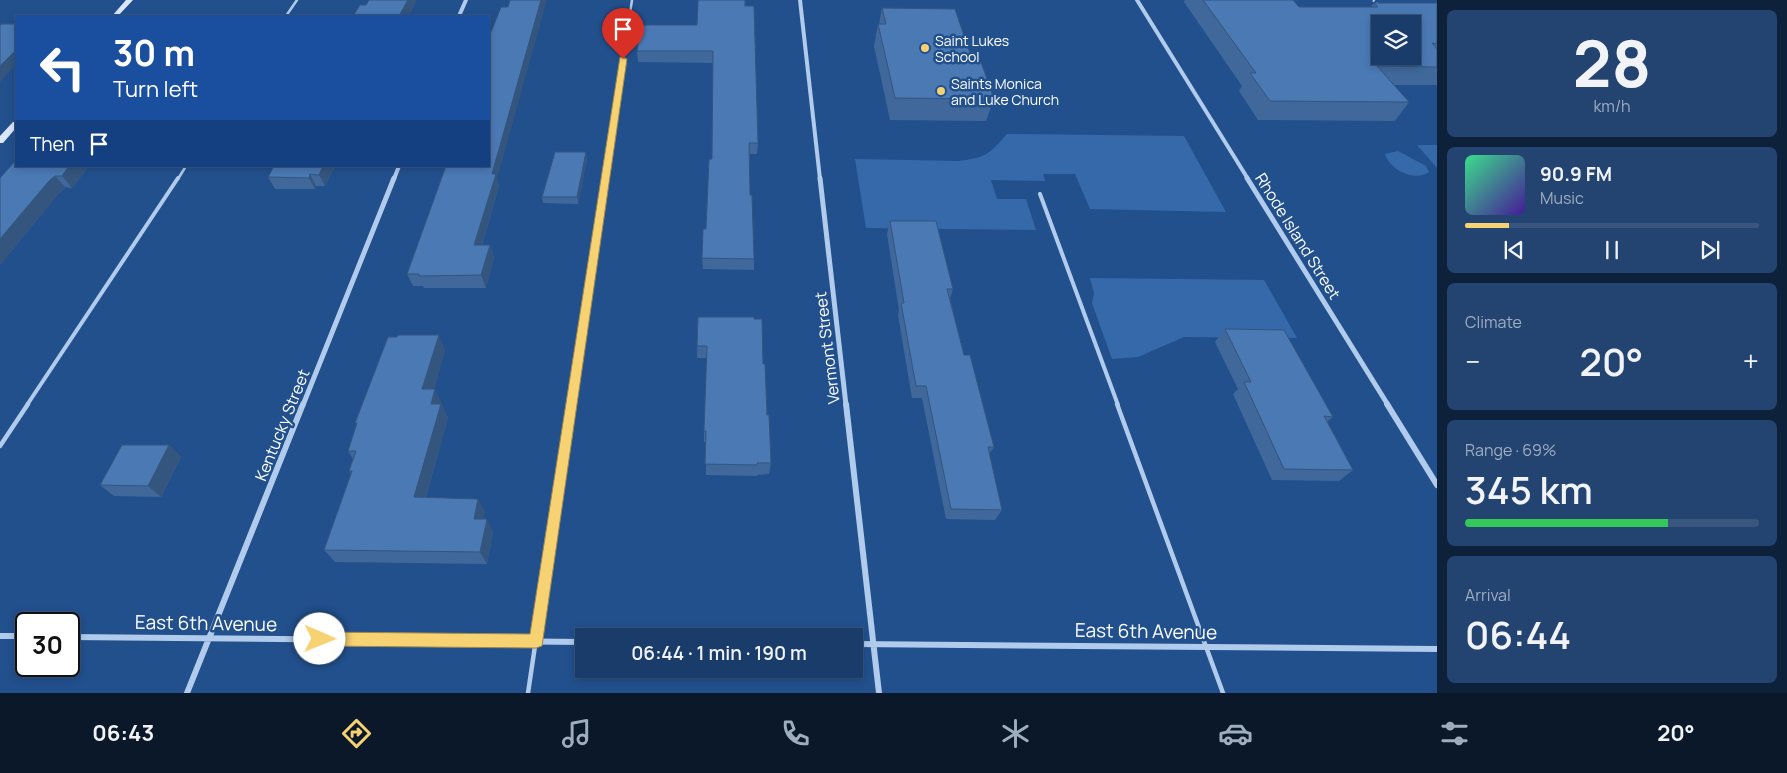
<!DOCTYPE html>
<meta charset="utf-8">
<style>
body{margin:0;font-family:Manrope,sans-serif;background:#234370;color:#f1f3f6;height:100vh;display:flex;flex-direction:column;font-size:19px;white-space:nowrap}
*{box-sizing:border-box;margin:0}
p{font-size:16px;color:#9fadc1}
.icon{flex:none;width:28px;height:28px;fill:none;stroke:currentColor;stroke-width:2;stroke-linecap:round;stroke-linejoin:round}
.map{position:relative;flex:1;overflow:hidden}
.details{display:flex;flex-direction:column;gap:10px;padding:10px;background:#0e213a;width:350px}
.details>*{flex:none}
.top-card{position:absolute;left:15px;top:15px;width:475px;height:152px;border-radius:0px;box-shadow:0 2px 8px #0003,0 0 0 1px #38567e;background:#1a4fa0;color:#fff;overflow:hidden}
.fabs{position:absolute;left:1371px;top:15px;display:grid;gap:10px}
.fabs a{display:grid;place-items:center;width:50px;height:50px;border-radius:0px;background:#1a3c6a;box-shadow:0 2px 8px #0003,0 0 0 1px #38567e;font-size:25px}
.speed{position:absolute;left:15px;top:612px;display:flex;gap:10px;font-size:25px;font-weight:700;text-align:center}
.speed>*{display:grid;place-content:center;width:65px;height:65px;border-radius:50%;background:#1a3c6a;box-shadow:0 2px 8px #0003,0 0 0 1px #38567e;line-height:1}
.speed .limit{border:2px solid #111;border-radius:8px;background:#fff;color:#111}
.pin{position:absolute;display:grid;place-items:center;width:42px;height:42px;color:#fff;margin:-51px -21px;border-radius:50% 50% 50% 0;rotate:-45deg;box-shadow:0 0 5px #0007}
.pin .icon{rotate:45deg}
.me{position:absolute;width:55px;margin:-28px;rotate:91deg;stroke-linejoin:round;filter:drop-shadow(0 0 4px #0008)}
.turn{display:flex;align-items:center;gap:18px;height:105px;padding:0 15px;font-size:22px}
.turn .icon{width:65px;height:65px;stroke-width:2.5}
.turn b{display:block;font-size:35px;line-height:42px}
.then{display:flex;align-items:center;height:48px;padding:0 15px;background:#0003;gap:10px;font-size:19px}
.big{font-size:38px;font-weight:600;line-height:1.1}
.details .card{flex:1;display:flex;flex-direction:column;justify-content:center;gap:8px;min-width:0;padding:0 18px;border-radius:8px;background:#234370}
.details .dial{align-items:center;gap:0}
.dial b{font-size:65px;line-height:1}
.song{display:flex;align-items:center;gap:15px}
.cover{width:60px;height:60px;border-radius:8px;background:linear-gradient(135deg,hsl(150 70% 55%),hsl(260 70% 35%))}
.played{height:5px;border-radius:2px;background:linear-gradient(90deg,#f7d272 15%,#38567e 15%)}
.keys{display:flex;justify-content:space-around;direction:ltr}
.heat{display:flex;justify-content:space-between;align-items:center;font-size:28px;direction:ltr}
.charge{height:8px;border-radius:4px;background:linear-gradient(90deg,#34c759 69%,#38567e 0)}
.trip{position:absolute;left:575px;top:628px;width:288px;height:50px;border-radius:0px;background:#1a3c6a;box-shadow:0 2px 8px #0003,0 0 0 1px #38567e;font-weight:600;line-height:50px;text-align:center}
.tabs{display:flex;height:80px;justify-content:space-around;align-items:center;background:#0a182a;color:#9fadc1}
.tabs .icon{width:35px;height:35px}
.tabs .active{color:#f7d272}
.tabs b{font-size:22px;color:#f1f3f6}
main{display:flex;flex:1;min-height:0}
.map>svg:first-child{display:block}
.green{fill:#3669aa}
.lines{fill:none;stroke-linecap:round;stroke-linejoin:round}
.path{stroke:#b0cbeb;stroke-width:2.5;stroke-dasharray:2 2.5;stroke-linecap:butt}
.lane-far2{stroke:#b0cbeb;stroke-width:2.5}
.lane-far1{stroke:#b0cbeb;stroke-width:4}
.lane{stroke:#b0cbeb;stroke-width:4.5}
.street-far2{stroke:#b0cbeb;stroke-width:4}
.street-far1{stroke:#b0cbeb;stroke-width:5}
.street{stroke:#b0cbeb;stroke-width:6}
.secondary{fill:#dce8f9;fill-rule:evenodd}
.wall{fill:#40689b}
.shaded-wall{fill:#34557e}
.building{fill:#4b79b4;stroke:#34557e;fill-rule:evenodd}
.route{fill:#f7d272;stroke:#a1884a}
.poi-dot{fill:#f7d272;stroke:#22508d;stroke-width:2}
.labels{text-anchor:middle;dominant-baseline:central;stroke-width:5;stroke-linejoin:round;paint-order:stroke}
.far-poi-label{font-size:14px;fill:#fff;stroke:#22508d;text-anchor:start}
.street-label{font-size:16px;fill:#fff;stroke:#22508d}
.near-street-label{font-size:19px;fill:#fff;stroke:#22508d}
</style>
<main>
<div class="map">
<svg width="1437" height="693" viewBox="0 0 1437 693">
<rect width="100%" height="100%" fill="#22508d"/>
<path class="green" d="M1007 134 1184 136 1226 212 1090 209 1075 174H1043L1045 181 991 180 997 199H1026L1036 230 866 228 855 159 958 161C986 158 989 154 1007 134Z
M1417 145H1437V169V168Z
M1398 151 1426 166 1429 172C1414 182 1390 170 1385 154Z
M1090 278 1264 280 1297 338 1184 337 1138 357 1112 359 1092 303 1094 293Z"/>
<g class="lines">
<path class="path" d="M1373 0 1379 5"/>
<path class="lane-far2" d="M286 16 297 0
M178 179 186 166
M605 179 632 0"/>
<path class="lane-far1" d="M1040 194 1118 405
M27 405 178 178
M571 405 605 178"/>
<path class="lane" d="M1117 404 1223 693
M0 446 28 404
M528 693 571 404"/>
<path class="street-far2" d="M800 0 820 179
M1137 0 1248 179
M459 16 466 0
M394 179 399 166"/>
<path class="street-far1" d="M820 178 846 405
M1247 178 1388 405
M303 405 394 178"/>
<path class="street" d="M846 404 879 693
M1387 404 1437 485
M0 636H26
M69 637 584 642
M854 644 1437 649
M187 693 303 404"/>
<path class="secondary" d="M126 0H133L118 16H112Z
M13 122H16V128L3 143H0V136Z"/>
</g>
<path class="wall" d="M1185 0H1293L1299 7H1371L1374 3H1437V85H1394L1409 102 1395 121 1258 120 1239 91 1242 86 1184 2Z
M745 6 758 143 757 154H750V195L754 259V270L703 269 702 258 706 229 712 159 713 63 638 62 637 51 697 25Z
M882 8 973 62 994 99 986 121 890 120 874 46 878 24H879Z
M587 159 578 204 543 203 542 197Z
M89 166 72 188 65 187 59 193 0 265V178Z
M335 166 325 186H316L315 189H275L268 177Z
M446 166 497 179 499 187 482 245H490L494 258 486 288H424L423 286H413L407 274Z
M890 221 953 289 950 298 964 355 994 447 989 454 1002 510 995 520 946 519 922 398H912L898 315 899 310 887 234Z
M698 317 763 364 771 463 769 474 757 475V476L706 475V442H704V431L707 358H697Z
M1225 329 1333 417 1327 422 1353 470 1339 481 1272 480 1233 394 1238 389 1215 342Z
M445 350 434 389 442 404V405L448 418 426 497 485 511 483 519 493 532 487 564 335 562 324 550 351 474 349 471 353 459 348 451 357 426 355 423Z
M169 445 181 457 161 497 114 496 100 485Z"/>
<path class="shaded-wall" d="M408 0H417L409 16H399Z
M541 0H547L497 179 499 187 478 258 474 245 492 174Z
M16 50V65L0 82V66Z
M586 152 587 159 578 204 577 197Z
M69 166H89L72 188 62 176Z
M323 166H335L325 186 319 175Z
M310 174 316 186 315 189 309 178Z
M55 176 65 187 59 193 0 265V239L49 181Z
M490 245 494 258 486 288 481 275Z
M439 335 445 350 430 404 422 389Z
M435 389 448 418 422 510 414 497 431 404Z
M169 445 181 457 161 497 148 486Z
M478 499 485 511 481 532 474 519Z
M487 519 493 532 487 564 480 552Z"/>
<path class="building" d="M369 0H408L399 16H353L360 5H366Z
M510 0H541L492 174H496L474 245H490L481 275 419 276V274H407L446 166H489V37L501 7H508Z
M698 0H745V6H754L758 143H749L750 195H752L754 259 702 258 703 229H706L709 159H712L713 51H637L641 25H697Z
M1203 0H1293L1299 7H1378L1374 3H1437V44L1432 43 1437 49V67L1377 66 1409 102 1270 101 1250 73H1256ZM1380 24H1412V56H1380Z
M882 8 955 9 973 62H981L994 99 895 98 878 24H886Z
M2 24H16V50L0 66V25Z
M555 152H586L577 197H542Z
M16 160V166H69L62 176H55L49 181 0 239V178Z
M274 166H323L319 175 310 174 309 178 268 177Z
M890 221H936L953 289H947L964 355H970L994 447H988L1002 510 951 509 926 386H916L901 303H904Z
M698 317H754V319H762L763 364H765L767 415H769L771 463H757V465L705 464 706 431H704L707 346H697Z
M1225 329 1284 330 1333 417 1324 416 1353 470 1284 469 1244 382H1251Z
M398 335H439L422 389H435L431 404H441L414 497 478 499 474 519H487L480 552 324 550 352 471H349L356 451H348L357 423H355L388 337H397Z
M122 445H169L148 486 100 485Z"/>
<path class="route" d="M620 57 627 59 542 646 536 648 320 646 315 644 313 639 315 634 320 632 530 634Z"/>
<g class="poi-dot">
<circle cx="925" cy="48" r="5"/>
<circle cx="941" cy="91" r="5"/>
</g>
<g class="labels">
<g class="far-poi-label">
<text x="935" y="40">Saint Lukes<tspan x="935" dy="16">School</tspan></text>
<text x="951" y="83">Saints Monica<tspan x="951" dy="16">and Luke Church</tspan></text>
</g>
<g class="street-label">
<text transform="translate(1298 236) rotate(58)">Rhode Island Street</text>
<text transform="translate(827 348) rotate(-97)">Vermont Street</text>
<text transform="translate(282 425) rotate(-68)">Kentucky Street</text>
</g>
<g class="near-street-label">
<text transform="translate(206 623) rotate(1)">East 6th Avenue</text>
<text transform="translate(1146 631) rotate(1)">East 6th Avenue</text>
</g>
</g>
</svg>
<div class="fabs">
<a><svg class="icon" aria-label="layers" viewBox="0 0 24 24"><path d="M12 4l9 5-9 5-9-5zM3 14l9 5 9-5"/></svg></a>
</div>
<div class="speed"><div class="limit">30</div></div>
<div class="pin" style="left:623px;top:59px;background:#d93025"><svg class="icon" aria-label="arrive" viewBox="0 0 24 24"><path d="M6 21V4h12l-3 4 3 4H6"/></svg></div>
<svg class="me" style="left:320px;top:639px" viewBox="-20 -20 40 40"><circle r="19" fill="#fff"/><path d="M0-13L10 11 0 6-10 11z" fill="#f7d272"/></svg>
<div class="trip">06:44 · 1 min · 190 m</div>
<div class="top-card">
<div class="turn"><svg class="icon" aria-label="left" viewBox="0 0 24 24"><path d="M17 20v-9H6M10 6l-5 5 5 5"/></svg><div><b>30 m</b>Turn left</div></div>
<div class="then">Then<svg class="icon" aria-label="arrive" viewBox="0 0 24 24"><path d="M6 21V4h12l-3 4 3 4H6"/></svg></div>
</div>
</div>
<section class="details">
<div class="card dial"><b>28</b><p>km/h</p></div>
<div class="card">
<div class="song"><i class="cover"></i><div><b>90.9 FM</b><p>Music</p></div></div>
<div class="played"></div>
<div class="keys"><svg class="icon" aria-label="previous" viewBox="0 0 24 24"><path d="M18 5L8 12l10 7zM5 5v14"/></svg><svg class="icon" aria-label="pause" viewBox="0 0 24 24"><path d="M8 5v14M16 5v14"/></svg><svg class="icon" aria-label="next" viewBox="0 0 24 24"><path d="M6 5l10 7-10 7zM19 5v14"/></svg></div>
</div>
<div class="card"><p>Climate</p>
<div class="heat"><a>−</a><b class="big">20°</b><a>+</a></div>
</div>
<div class="card"><p>Range · 69%</p><b class="big">345 km</b><div class="charge"></div></div>
<div class="card"><p>Arrival</p><b class="big">06:44</b></div>
</section>
</main>
<nav class="tabs">
<b>06:43</b>
<svg class="icon active" aria-label="directions" viewBox="0 0 24 24"><path d="M12 3l9 9-9 9-9-9zM9 14v-3h6M13 9l2 2-2 2"/></svg>
<svg class="icon" aria-label="music" viewBox="0 0 24 24"><path d="M9 18V5l10-2v13"/><circle cx="6" cy="18" r="3"/><circle cx="16" cy="16" r="3"/></svg>
<svg class="icon" aria-label="phone" viewBox="0 0 24 24"><path d="M5 4h4l2 5-3 2q2 4 5 5l2-3 5 2v4C11 20 4 13 5 4z"/></svg>
<svg class="icon" aria-label="climate" viewBox="0 0 24 24"><path d="M12 3v18M4 7l16 10M4 17L20 7"/></svg>
<svg class="icon" aria-label="car" viewBox="0 0 24 24"><path d="M5 17H2v-5l4-1 3-4h7l3 4 3 1v5h-3M9 17h6M6 11h13"/><circle cx="7" cy="17" r="2"/><circle cx="17" cy="17" r="2"/></svg>
<svg class="icon" aria-label="filters" viewBox="0 0 24 24"><path d="M4 7h16M4 17h16"/><circle cx="9" cy="7" r="2"/><circle cx="15" cy="17" r="2"/></svg>
<b>20°</b>
</nav>
